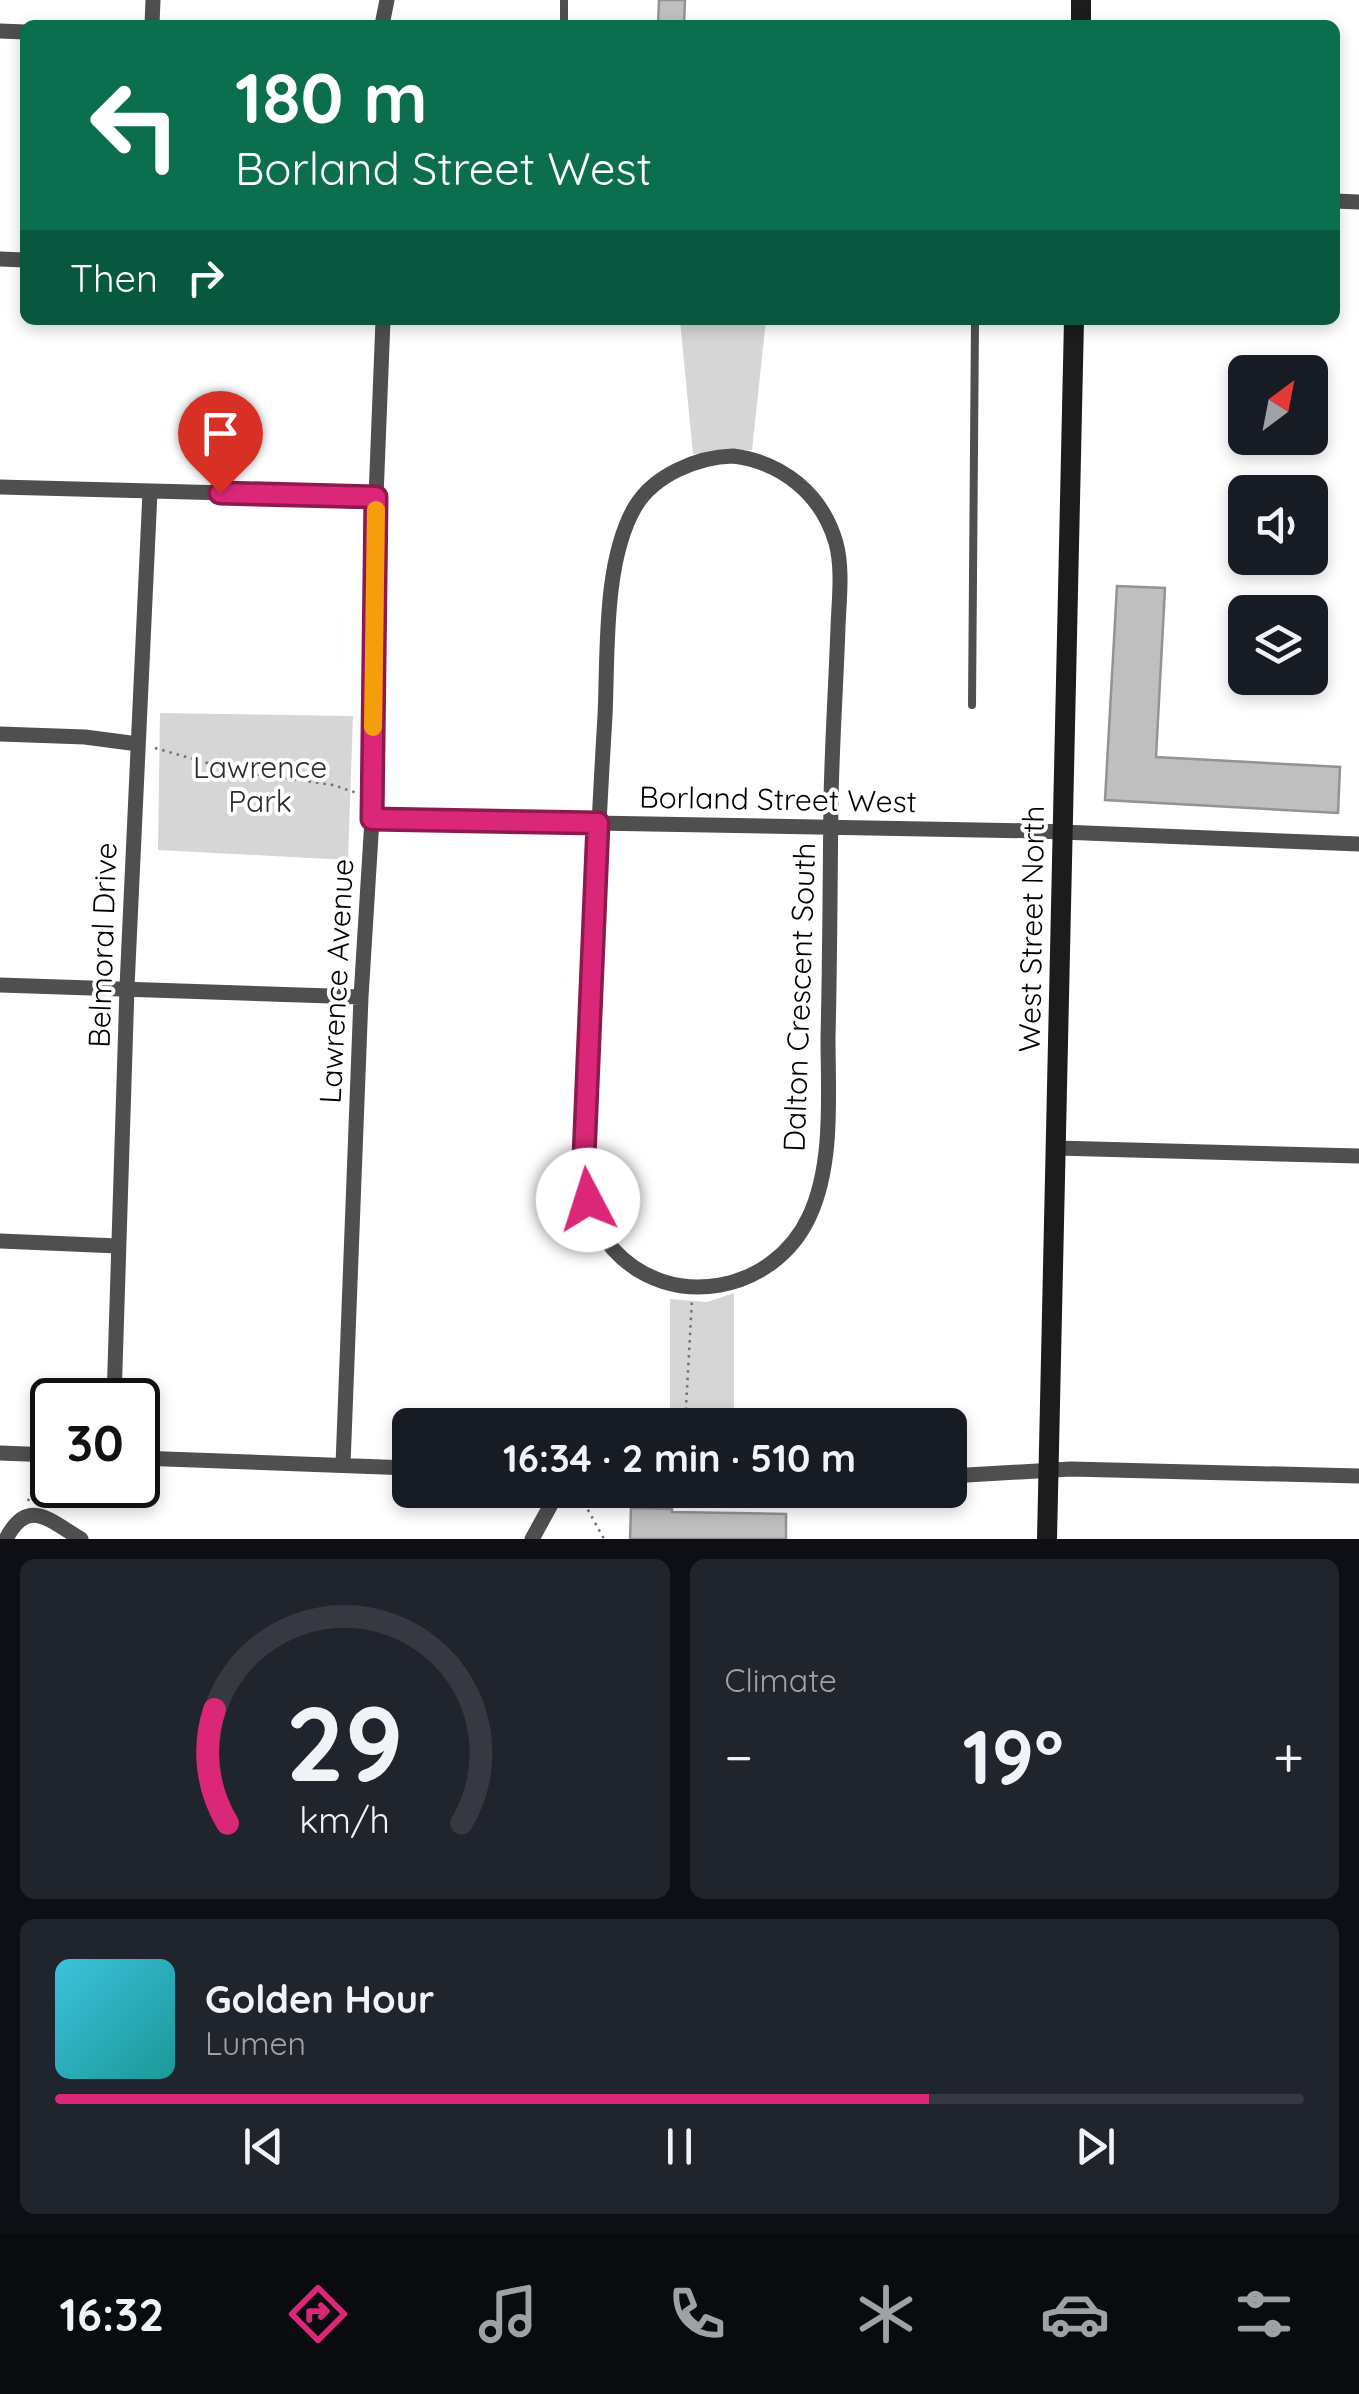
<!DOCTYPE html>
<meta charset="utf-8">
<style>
body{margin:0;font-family:Quicksand,sans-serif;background:#20242c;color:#f1f3f6;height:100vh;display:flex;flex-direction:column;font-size:38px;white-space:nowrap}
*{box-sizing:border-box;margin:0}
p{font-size:32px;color:#9ea1a6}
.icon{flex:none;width:55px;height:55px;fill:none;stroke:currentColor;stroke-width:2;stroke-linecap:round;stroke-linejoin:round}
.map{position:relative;height:1539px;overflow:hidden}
.drawer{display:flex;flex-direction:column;gap:20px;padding:20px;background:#0d0f14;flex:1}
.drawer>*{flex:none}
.hud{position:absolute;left:20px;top:20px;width:1320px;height:305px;border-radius:15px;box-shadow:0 5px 15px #0003;background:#0b6e4f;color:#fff;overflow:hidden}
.needle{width:65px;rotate:32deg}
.controls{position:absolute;left:1228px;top:355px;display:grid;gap:20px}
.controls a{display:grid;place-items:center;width:100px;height:100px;border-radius:15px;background:#171b24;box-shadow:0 5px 15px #0003;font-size:50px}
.speed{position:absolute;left:30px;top:1378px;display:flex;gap:20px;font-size:50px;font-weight:700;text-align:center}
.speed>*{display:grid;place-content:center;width:130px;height:130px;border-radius:50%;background:#171b24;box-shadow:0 5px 15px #0003;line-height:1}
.speed .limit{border:5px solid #111;border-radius:15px;background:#fff;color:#111}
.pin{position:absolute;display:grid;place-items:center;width:85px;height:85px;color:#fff;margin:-102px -42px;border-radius:50% 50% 50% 0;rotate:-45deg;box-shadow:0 0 10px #0007}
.pin .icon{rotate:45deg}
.me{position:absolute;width:110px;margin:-55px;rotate:355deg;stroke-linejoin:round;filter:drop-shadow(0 0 8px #0008)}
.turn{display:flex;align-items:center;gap:35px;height:210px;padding:0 50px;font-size:45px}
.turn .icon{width:130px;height:130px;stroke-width:2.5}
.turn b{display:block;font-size:70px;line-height:85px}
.then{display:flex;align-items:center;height:95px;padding:0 50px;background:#0003;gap:20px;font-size:38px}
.big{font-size:75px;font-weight:800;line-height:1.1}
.drawer .tile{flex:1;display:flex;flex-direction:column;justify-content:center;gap:15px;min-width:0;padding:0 35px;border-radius:15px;background:#20242c}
.drawer .dial{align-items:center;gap:0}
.dial svg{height:260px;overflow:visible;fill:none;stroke:#363941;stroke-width:7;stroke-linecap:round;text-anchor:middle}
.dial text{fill:#f1f3f6;stroke:none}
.song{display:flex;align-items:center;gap:30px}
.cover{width:120px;height:120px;border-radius:15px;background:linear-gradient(135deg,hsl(190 70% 55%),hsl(180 70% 35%))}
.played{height:10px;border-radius:5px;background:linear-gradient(90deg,#db2777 70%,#363941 70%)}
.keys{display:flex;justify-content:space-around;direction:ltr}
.heat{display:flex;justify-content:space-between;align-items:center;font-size:55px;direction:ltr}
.drawer .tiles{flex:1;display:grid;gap:20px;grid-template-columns:1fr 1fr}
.tile:last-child{grid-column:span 2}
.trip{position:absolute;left:392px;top:1408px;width:575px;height:100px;border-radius:15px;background:#171b24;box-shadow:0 5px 15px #0003;font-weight:800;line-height:100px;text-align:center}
.menu{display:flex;height:160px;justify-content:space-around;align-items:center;background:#090b0e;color:#9ea1a6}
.menu .icon{width:70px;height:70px}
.menu .selected{color:#db2777}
.menu b{font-size:45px;color:#f1f3f6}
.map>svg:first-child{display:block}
.green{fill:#d6d6d6}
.building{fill:#bfbfbf;stroke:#939393;stroke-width:2.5}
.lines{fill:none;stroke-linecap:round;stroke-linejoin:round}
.path{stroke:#717171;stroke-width:2.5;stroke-dasharray:2.5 5;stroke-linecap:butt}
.service{stroke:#4f4f4f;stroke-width:8}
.minor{stroke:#4f4f4f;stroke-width:15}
.secondary{stroke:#1c1c1c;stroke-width:20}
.route-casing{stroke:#8e194d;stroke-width:25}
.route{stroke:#db2777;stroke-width:18}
.slow{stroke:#f59e0b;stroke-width:18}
.labels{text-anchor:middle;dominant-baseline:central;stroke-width:8;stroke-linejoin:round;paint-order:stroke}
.park-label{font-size:30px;fill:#2d2d2d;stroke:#fff}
.street-label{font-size:30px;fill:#000;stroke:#fff}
</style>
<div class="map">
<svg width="1359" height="1539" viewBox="0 0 1359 1539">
<rect width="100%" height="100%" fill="#fff"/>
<path class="green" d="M680 320H766L752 450 693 454Z
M160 713 353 716 348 860 158 850Z
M734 1293V1425H670V1299L707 1302Z"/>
<path class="building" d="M659 0H685L684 25H658Z
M1117 586 1165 588 1156 757 1340 767 1338 813 1105 800Z
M631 1508 672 1509V1512L786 1514V1539H630Z"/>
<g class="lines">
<path class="path" d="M155 748 235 771 333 785 357 793
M685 1425 692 1299
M577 1490 604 1539
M28 1501 40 1471"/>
<path class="service" d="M564 25V0
M972 705 975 320"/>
<path class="minor" d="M152 25 153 0
M382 25 387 0
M0 31 25 32
M1335 201 1359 202
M0 259 25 260
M733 456C782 462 822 494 836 543 843 569 839 600 838 627 836 685 832 743 831 801 830 880 830 958 828 1037 828 1094 834 1164 809 1217 774 1292 671 1313 613 1249 591 1224 587 1189 584 1157 590 1010 596 863 605 716 608 654 603 562 635 507 654 475 697 457 733 456Z
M0 487 376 497
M0 734 85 737 138 744
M372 819 1037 831 1359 844
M0 985 361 997
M1056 1148 1359 1156
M0 1241 118 1246
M114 1400 127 987 150 492
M0 1453 52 1455
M138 1458 410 1468
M343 1465 361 997 372 819 376 497 383 320
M950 1476 1071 1469 1359 1476
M6 1539C28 1496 50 1521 81 1539
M532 1539 559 1490"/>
<path class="secondary" d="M1081 25V0
M1047 1539 1074 320"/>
</g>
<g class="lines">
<defs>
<path id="route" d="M220 493 376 497 372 819 598 823 584 1157 588 1200"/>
</defs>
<use href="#route" class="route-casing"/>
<use href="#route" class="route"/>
<path class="slow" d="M373 727 376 510"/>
</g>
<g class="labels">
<g class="park-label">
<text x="260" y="767">Lawrence<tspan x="260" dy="34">Park</tspan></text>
</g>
<g class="street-label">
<text transform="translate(778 799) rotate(1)">Borland Street West</text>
<text transform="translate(1031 929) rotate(-89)">West Street North</text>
<text transform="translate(102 945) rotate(-88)">Belmoral Drive</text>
<text transform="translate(336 981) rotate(-87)">Lawrence Avenue</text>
<text transform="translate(799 997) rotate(-88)">Dalton Crescent South</text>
</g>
</g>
</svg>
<div class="controls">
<a><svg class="needle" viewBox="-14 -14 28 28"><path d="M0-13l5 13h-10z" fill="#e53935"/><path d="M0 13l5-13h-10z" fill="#9ea1a6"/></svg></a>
<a><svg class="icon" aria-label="sound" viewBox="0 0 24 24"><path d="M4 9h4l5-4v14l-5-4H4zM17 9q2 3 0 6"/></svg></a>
<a><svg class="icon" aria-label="layers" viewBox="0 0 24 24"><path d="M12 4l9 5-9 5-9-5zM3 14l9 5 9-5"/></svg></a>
</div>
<div class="speed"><div class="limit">30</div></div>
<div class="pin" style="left:220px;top:493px;background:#d93025"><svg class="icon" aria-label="arrive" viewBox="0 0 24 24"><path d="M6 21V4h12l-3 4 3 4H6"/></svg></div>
<svg class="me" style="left:588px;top:1200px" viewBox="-20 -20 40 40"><circle r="19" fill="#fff"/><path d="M0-13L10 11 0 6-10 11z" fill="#db2777"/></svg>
<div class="trip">16:34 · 2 min · 510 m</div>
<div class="hud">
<div class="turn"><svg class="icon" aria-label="left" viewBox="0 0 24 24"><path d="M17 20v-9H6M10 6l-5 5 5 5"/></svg><div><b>180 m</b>Borland Street West</div></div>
<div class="then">Then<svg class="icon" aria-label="right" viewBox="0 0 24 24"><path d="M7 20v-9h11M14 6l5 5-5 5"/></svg></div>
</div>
</div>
<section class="drawer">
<div class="tiles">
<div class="tile dial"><svg viewBox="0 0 100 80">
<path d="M14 69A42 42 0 1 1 86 69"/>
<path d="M14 69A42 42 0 0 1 10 34" stroke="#db2777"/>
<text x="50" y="56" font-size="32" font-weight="700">29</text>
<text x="50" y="72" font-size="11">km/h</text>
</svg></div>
<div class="tile"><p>Climate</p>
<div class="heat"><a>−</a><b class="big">19°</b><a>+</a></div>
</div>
<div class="tile">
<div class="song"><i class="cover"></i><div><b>Golden Hour</b><p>Lumen</p></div></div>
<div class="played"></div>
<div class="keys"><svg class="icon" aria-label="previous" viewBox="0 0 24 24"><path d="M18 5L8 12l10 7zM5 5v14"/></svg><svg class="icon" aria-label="pause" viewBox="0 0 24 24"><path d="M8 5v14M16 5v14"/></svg><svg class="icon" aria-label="next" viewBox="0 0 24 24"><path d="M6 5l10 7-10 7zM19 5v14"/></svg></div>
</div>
</div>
</section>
<nav class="menu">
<b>16:32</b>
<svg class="icon selected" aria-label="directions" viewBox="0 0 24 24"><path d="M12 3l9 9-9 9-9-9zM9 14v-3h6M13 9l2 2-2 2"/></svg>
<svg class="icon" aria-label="music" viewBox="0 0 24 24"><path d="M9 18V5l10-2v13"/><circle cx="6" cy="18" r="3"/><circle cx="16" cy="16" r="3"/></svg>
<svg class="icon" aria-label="phone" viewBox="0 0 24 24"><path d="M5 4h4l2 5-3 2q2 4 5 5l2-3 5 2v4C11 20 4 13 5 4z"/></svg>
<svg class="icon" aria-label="climate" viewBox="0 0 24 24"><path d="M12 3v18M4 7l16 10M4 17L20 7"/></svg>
<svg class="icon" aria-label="car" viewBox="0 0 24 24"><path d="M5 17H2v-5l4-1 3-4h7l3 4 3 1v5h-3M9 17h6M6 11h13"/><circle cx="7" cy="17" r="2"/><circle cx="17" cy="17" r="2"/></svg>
<svg class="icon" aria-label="filters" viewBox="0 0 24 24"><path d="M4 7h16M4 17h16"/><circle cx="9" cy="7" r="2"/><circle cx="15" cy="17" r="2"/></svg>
</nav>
